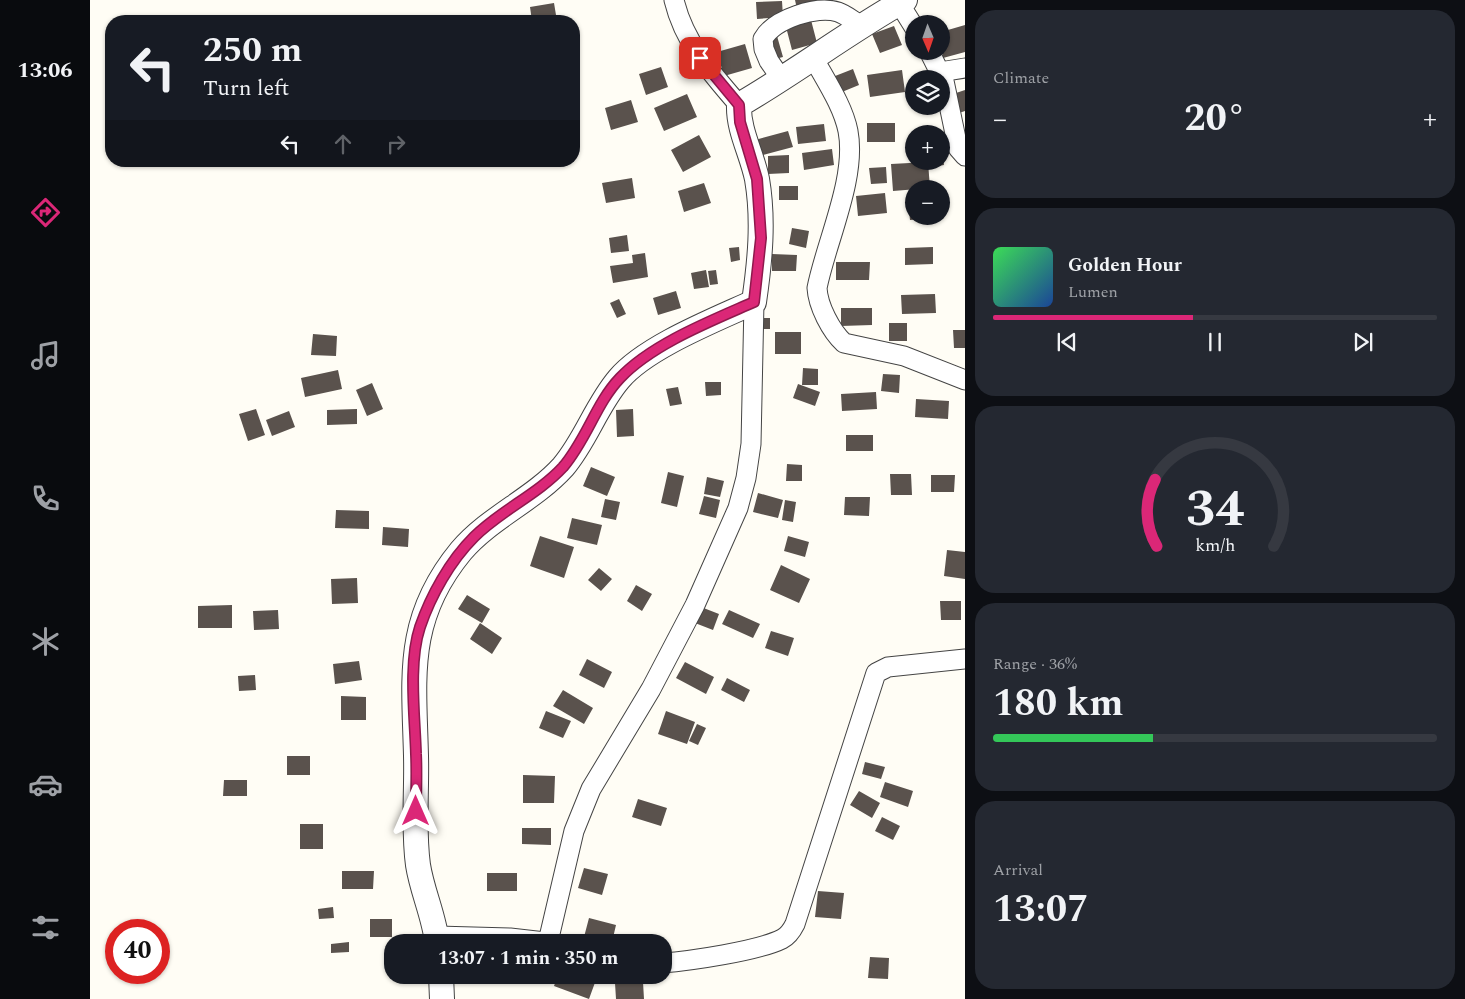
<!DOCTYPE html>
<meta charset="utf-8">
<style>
body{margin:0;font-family:Spectral,serif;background:#242831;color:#f1f3f6;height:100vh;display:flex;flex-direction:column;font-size:19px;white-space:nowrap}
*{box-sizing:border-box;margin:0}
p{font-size:16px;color:#9ea1a6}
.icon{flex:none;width:28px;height:28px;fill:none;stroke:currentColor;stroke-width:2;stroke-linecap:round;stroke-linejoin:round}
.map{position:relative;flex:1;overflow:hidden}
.side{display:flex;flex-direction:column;gap:10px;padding:10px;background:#0d0f14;width:500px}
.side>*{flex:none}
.guide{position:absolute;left:15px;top:15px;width:475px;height:152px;border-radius:20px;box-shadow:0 1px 4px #0004;background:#171b24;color:#f1f3f6;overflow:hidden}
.needle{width:32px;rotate:178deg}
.controls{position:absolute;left:815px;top:15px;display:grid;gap:10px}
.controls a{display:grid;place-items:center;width:45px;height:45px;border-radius:50%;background:#171b24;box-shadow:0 1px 4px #0004;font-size:25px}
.speed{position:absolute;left:15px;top:919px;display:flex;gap:10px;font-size:25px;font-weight:700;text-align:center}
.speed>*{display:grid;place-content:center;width:65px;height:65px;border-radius:50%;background:#171b24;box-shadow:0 1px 4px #0004;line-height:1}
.speed .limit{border:8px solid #d22;background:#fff;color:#111}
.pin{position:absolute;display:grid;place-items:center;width:42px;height:42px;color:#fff;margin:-21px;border-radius:10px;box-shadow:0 2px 8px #0006}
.me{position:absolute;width:55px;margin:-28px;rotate:0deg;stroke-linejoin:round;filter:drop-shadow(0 0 4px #0008)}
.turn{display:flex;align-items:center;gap:18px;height:105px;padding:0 15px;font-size:22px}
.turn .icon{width:65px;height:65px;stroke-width:2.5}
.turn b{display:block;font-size:35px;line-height:42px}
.lanes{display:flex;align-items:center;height:48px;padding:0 15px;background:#0003;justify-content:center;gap:25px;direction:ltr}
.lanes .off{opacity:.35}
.big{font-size:38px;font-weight:700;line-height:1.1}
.side .tile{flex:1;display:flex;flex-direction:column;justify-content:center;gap:8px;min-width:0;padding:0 18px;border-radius:20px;background:#242831}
.side .dial{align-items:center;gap:0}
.dial svg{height:130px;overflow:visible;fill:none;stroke:#363941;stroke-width:7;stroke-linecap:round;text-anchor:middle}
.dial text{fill:#f1f3f6;stroke:none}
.song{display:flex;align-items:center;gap:15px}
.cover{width:60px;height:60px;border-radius:8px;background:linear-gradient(135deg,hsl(130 70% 55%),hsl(220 70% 35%))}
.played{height:5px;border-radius:2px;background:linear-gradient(90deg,#db2777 45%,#363941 45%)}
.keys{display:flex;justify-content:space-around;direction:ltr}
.heat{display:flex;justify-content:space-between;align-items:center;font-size:28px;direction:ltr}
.charge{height:8px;border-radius:4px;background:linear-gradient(90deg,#34c759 36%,#363941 0)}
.trip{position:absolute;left:294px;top:934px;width:288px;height:50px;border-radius:20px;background:#171b24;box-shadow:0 1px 4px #0004;font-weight:700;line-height:50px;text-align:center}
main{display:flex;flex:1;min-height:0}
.tabs{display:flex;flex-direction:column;width:90px;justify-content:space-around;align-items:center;background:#090b0e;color:#9ea1a6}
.tabs .icon{width:35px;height:35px}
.tabs .on{color:#db2777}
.tabs b{font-size:22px;color:#f1f3f6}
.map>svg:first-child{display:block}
.building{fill:#5a524d}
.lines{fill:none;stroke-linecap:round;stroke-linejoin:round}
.minor-casing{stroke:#444;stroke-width:21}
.tertiary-casing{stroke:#444;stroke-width:26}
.minor{stroke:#fff;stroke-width:19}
.tertiary{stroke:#fff;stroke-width:24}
.route-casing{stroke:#8e194d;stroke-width:12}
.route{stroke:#db2777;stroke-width:9}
</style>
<main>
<nav class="tabs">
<b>13:06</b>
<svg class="icon on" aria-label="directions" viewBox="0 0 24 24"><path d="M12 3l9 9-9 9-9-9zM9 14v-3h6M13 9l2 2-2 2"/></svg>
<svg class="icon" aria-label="music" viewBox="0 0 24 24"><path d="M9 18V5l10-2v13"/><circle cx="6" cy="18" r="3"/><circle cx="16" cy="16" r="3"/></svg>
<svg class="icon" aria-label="phone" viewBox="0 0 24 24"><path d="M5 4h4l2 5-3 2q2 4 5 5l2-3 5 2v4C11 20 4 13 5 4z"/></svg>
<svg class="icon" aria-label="climate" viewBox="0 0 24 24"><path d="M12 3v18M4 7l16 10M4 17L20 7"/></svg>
<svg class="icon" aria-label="car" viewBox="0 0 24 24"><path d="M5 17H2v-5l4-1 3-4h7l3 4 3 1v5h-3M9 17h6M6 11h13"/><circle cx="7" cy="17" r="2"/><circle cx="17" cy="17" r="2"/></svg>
<svg class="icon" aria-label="filters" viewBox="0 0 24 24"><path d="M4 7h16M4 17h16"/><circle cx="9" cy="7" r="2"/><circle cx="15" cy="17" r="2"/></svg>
</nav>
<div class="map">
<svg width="875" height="999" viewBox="0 0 875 999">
<rect width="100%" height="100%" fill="#fffdf5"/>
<path class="building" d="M705 0H739L740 1 707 9Z
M692 1 693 17 667 19 666 2Z
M464 3 467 21H442L440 7Z
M721 20 727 43 702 50 696 27Z
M875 25V52L853 58 851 32Z
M804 26 812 45 790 53 782 34Z
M687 36 693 57 681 60 676 39Z
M655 44 662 68 634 76 627 52Z
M571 67 578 87 556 95 549 74Z
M763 69 769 85 747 94 740 78Z
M812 70 815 92 780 97 777 75Z
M875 90V111L866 114 860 95Z
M597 94 607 117 574 131 564 108Z
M541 100 548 122 521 130 515 108Z
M777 123H805V142H777Z
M734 124 736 141 708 144 706 127Z
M698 131 703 147 669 156 665 140Z
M609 135 621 157 593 172 581 150Z
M742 149 744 165 714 170 712 153Z
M699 155V173L678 174V156Z
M852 155 854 165 842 167 841 161H851Z
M838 162 840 188 803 191 801 164Z
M796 167 797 183 781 184 779 168Z
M542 178 545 198 516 203 512 183Z
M614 183 621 203 594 212 588 191Z
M689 186H708V200H689Z
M795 193 797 213 768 216 766 196Z
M818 201H824V216L851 218 820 220Z
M702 228 719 231 716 248 699 244Z
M537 235 539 251 521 253 519 238Z
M649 247 650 260 641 262 639 248Z
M843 247V264L815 265V248Z
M555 253 558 277 523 283 520 266 543 263 542 255Z
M682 254 707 255 706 271H682Z
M746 262H780L779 280H746Z
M616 270 619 287 604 289 601 273Z
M626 270 628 284 620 285 618 271Z
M586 291 591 308 568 315 563 298Z
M845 294 846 313 812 314 811 295Z
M529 299 536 314 527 318 520 303Z
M751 308H782V325L751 326Z
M669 318H680V329H669Z
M799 323H817V341H799Z
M863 330H875V348H864Z
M685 332H711V354H685Z
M223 334 247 336 246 356 221 355Z
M713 368 728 369V385H712Z
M248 370 252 389 215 397 211 378Z
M793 374 810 375 809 393 791 391Z
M615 382H631V395L616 396Z
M282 383 293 409 277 416 266 390Z
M708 384 730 392 725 406 703 398Z
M588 387 592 404 580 406 576 389Z
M786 392 787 409 752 411 751 394Z
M826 399 859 401 858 419 825 417Z
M166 409 175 435 158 441 149 414Z
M267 409V424L237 425V410Z
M543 409 544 436 527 437 526 410Z
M199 411 205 427 182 436 176 420Z
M756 435H783V451H756Z
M697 464 712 465V481H696Z
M501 467 525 477 517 496 493 486Z
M578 472 594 476 587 507 571 503Z
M800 474H821L822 495H801Z
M841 475H865L864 492H841Z
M617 477 634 481 630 497 614 494Z
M668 493 693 500 688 518 663 512Z
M614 496 630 500 626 518 609 514Z
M755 497H780L779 516 754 515Z
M515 499 530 502 526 520 511 517Z
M695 500 706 502 703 522 692 520Z
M246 510 279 511V529L245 528Z
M482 518 512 525 507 545 477 538Z
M293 527 319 529 318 547 292 545Z
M450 536 484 547 474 578 440 566Z
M698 536 719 542 715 557 694 551Z
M857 550 875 552V579L854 576Z
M691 565 720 579 709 603 680 590Z
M509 568 522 579 511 591 498 580Z
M267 578 268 603 242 604 241 579Z
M546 585 562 594 552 611 537 601Z
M377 595 400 609 392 623 368 609Z
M850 601H871V620H851Z
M142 605V628H108V606Z
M611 607 629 614 623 630 605 623Z
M188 610 189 629 164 630 163 611Z
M639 610 670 624 663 638 632 624Z
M390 623 412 638 402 654 380 639Z
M681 631 704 638 698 656 675 648Z
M497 659 522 672 514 688 489 675Z
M269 661 272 680 245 684 243 664Z
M595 662 624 677 616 694 586 678Z
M165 675 166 690 149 691 148 676Z
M637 678 660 690 654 702 631 690Z
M473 690 503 708 494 724 463 706Z
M251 696 276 697V720H251Z
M456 711 481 721 473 738 449 728Z
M576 711 605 722 597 744 568 734Z
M607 724 616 728 608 745 599 741Z
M197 756H220V775H197Z
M775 762 795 767 791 779 772 774Z
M433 775 465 776 464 803H433Z
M134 780H157V796H133Z
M795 782 823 791 818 807 790 797Z
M769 791 790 803 782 818 760 805Z
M548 799 577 808 571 826 542 817Z
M792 817 810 826 803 840 785 831Z
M210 824H233V849H210Z
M432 828H461V845L432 844Z
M494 868 518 874 512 895 488 888Z
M252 871H284L283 889H252Z
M397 873H427V891H397Z
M728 891 754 893 751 919 725 917Z
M243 907 244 918 229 919 228 909Z
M499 918 526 925 522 942 494 937Z
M280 919H302V937H280Z
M259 942V952L241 953V944Z
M780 957 799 958 798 979 778 978Z
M468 975H501L507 977 499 999 464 986Z
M553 982 554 999H526L525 983Z"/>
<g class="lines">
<defs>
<path id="minor" d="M584 0C594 42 621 73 649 105
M809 3 824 27
M839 51 854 81 868 148 875 156
M724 59C736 81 753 106 758 131 767 178 736 242 727 288 728 306 741 331 754 343L814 356 875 380
M850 72 875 68
M692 80 679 61 674 49 673 39C684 19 727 5 748 12 757 15 764 22 772 26
M347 936 420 938 455 942
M458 942 484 831 501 789 561 689 605 605 648 508 656 478 661 444 664 302
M572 963C600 961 668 951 692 939 698 936 702 930 705 924L786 673 798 667 875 659"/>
<path id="tertiary" d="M347 942C344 916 332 891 328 865 323 829 327 792 326 756 324 676 315 619 371 551 400 517 443 500 473 467 496 440 506 406 529 379 556 347 625 320 664 302 670 261 674 220 667 179 662 154 648 130 649 105 706 72 758 32 815 0
M351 975 352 999"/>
</defs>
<use href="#minor" class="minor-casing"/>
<use href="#tertiary" class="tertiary-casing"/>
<use href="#minor" class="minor"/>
<use href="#tertiary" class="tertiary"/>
</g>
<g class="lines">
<defs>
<path id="route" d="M326 811C326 792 327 773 326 754 325 717 318 663 330 627 341 595 360 561 384 537 411 510 447 495 473 467 497 439 506 403 530 378 562 344 621 321 664 302L671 238 667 179 650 122 649 105 610 58"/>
</defs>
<use href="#route" class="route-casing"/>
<use href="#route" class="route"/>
</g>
</svg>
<div class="controls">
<a><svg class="needle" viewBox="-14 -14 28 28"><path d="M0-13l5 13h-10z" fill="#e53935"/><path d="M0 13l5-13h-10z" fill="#9ea1a6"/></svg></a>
<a><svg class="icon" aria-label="layers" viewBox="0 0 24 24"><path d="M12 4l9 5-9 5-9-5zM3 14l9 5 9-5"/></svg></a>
<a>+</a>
<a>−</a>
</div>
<div class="speed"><div class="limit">40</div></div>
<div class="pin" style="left:610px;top:58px;background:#d93025"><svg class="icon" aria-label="arrive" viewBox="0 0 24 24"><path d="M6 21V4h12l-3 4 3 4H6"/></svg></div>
<svg class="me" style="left:326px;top:811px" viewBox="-20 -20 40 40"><path d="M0-17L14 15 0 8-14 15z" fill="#db2777" stroke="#fff" stroke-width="4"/></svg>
<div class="trip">13:07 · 1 min · 350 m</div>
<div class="guide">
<div class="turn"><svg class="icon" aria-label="left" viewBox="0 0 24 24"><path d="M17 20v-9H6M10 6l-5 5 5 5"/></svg><div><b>250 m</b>Turn left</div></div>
<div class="lanes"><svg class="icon" aria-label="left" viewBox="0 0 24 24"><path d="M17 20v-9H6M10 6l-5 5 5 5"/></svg><svg class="icon off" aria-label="ahead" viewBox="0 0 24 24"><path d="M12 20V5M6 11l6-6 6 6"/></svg><svg class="icon off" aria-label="right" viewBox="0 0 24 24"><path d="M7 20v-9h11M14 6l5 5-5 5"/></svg></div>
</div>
</div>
<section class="side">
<div class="tile"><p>Climate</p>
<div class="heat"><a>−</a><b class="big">20°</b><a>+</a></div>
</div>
<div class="tile">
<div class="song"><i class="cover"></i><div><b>Golden Hour</b><p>Lumen</p></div></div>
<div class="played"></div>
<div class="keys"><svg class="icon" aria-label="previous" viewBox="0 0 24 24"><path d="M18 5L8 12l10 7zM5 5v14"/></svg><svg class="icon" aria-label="pause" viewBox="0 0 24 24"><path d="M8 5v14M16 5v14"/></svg><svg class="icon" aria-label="next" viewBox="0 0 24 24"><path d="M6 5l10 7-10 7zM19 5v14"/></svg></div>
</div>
<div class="tile dial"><svg viewBox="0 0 100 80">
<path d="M14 69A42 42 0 1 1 86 69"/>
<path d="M14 69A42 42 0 0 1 13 28" stroke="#db2777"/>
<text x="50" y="56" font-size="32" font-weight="700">34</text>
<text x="50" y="72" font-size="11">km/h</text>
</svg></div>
<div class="tile"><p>Range · 36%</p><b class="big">180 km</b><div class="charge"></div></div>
<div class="tile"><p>Arrival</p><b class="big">13:07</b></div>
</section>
</main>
